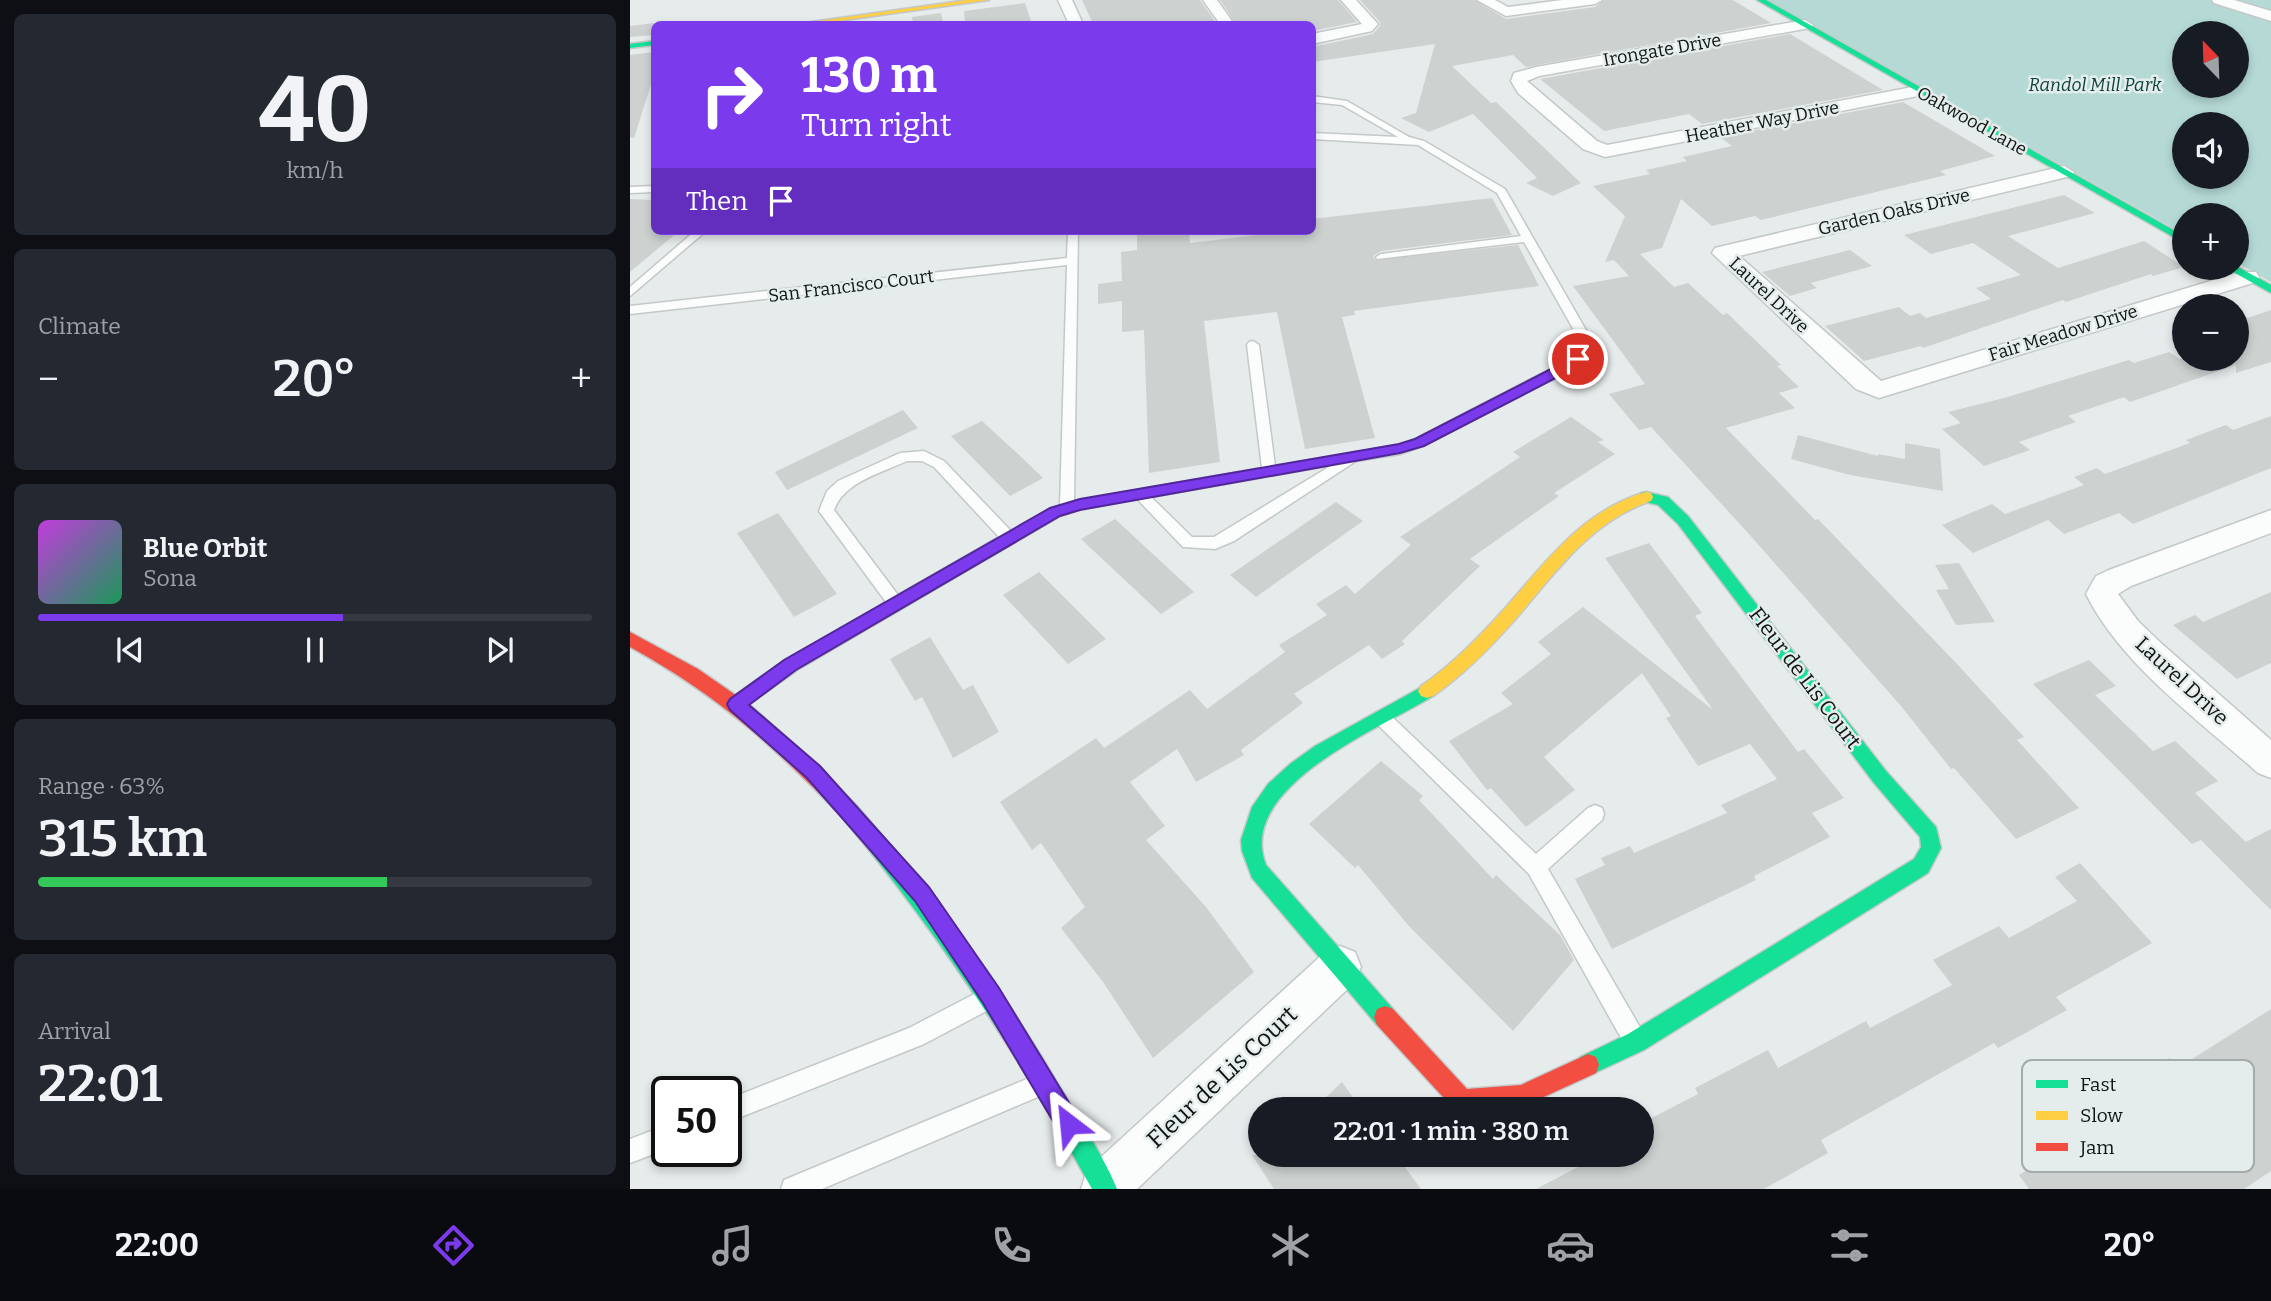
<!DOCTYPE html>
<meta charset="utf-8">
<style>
body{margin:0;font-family:Bitter,serif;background:#242831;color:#f1f3f6;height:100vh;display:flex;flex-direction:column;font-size:26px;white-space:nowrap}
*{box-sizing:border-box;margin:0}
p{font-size:23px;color:#9ea1a6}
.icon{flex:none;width:38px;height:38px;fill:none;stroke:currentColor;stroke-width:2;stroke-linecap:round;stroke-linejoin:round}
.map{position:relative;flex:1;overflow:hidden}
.side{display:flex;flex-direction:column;gap:14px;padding:14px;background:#0d0f14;width:630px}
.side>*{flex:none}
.hud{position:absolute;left:21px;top:21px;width:665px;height:214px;border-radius:10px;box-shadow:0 4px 10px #0003;background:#7c3aed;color:#fff;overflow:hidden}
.needle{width:46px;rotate:337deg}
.buttons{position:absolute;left:1542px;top:21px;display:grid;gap:14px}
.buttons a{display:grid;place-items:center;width:77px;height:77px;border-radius:50%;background:#171b24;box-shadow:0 4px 10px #0003;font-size:35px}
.speed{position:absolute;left:21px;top:1076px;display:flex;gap:14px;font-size:35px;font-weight:700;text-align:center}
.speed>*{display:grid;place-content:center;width:91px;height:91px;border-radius:50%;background:#171b24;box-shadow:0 4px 10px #0003;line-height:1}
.speed .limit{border:4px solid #111;border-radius:10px;background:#fff;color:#111}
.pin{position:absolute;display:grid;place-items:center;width:60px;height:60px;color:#fff;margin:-30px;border:4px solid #fff;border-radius:50%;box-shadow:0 2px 7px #0007}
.me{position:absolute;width:77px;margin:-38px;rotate:331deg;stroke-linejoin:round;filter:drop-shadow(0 0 5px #0008)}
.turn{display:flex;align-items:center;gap:24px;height:147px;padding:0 35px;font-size:32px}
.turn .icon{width:91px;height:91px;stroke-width:2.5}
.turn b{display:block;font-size:49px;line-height:60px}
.then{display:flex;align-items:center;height:66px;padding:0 35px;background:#0003;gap:14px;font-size:26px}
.big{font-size:52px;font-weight:600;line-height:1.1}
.side .card{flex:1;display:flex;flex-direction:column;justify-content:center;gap:10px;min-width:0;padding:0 24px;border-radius:10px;background:#242831}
.side .dial{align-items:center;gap:0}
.dial b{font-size:91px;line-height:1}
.song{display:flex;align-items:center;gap:21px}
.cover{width:84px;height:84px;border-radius:10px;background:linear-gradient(135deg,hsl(290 70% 55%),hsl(150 70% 35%))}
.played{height:7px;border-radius:4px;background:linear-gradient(90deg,#7c3aed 55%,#363941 55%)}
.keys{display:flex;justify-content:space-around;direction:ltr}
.heat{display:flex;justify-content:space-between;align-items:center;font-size:38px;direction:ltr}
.charge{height:10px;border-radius:5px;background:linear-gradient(90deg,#34c759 63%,#363941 0)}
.trip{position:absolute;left:618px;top:1097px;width:406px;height:70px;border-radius:35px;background:#171b24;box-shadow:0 4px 10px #0003;font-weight:600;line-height:70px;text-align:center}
.tab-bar{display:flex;height:112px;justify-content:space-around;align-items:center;background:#090b0e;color:#9ea1a6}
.tab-bar .icon{width:49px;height:49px}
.tab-bar .on{color:#7c3aed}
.tab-bar b{font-size:32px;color:#f1f3f6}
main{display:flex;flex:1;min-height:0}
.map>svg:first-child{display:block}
.green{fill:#b5dad6;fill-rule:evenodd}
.building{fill:#cdd2d1}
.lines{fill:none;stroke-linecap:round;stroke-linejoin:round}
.lane-casing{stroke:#c4c8c8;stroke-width:3}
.street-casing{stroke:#c4c8c8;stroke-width:3}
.fast-casing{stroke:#c4c8c8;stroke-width:3}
.slow-casing{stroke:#c4c8c8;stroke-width:3}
.jam-casing{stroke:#c4c8c8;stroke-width:3}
.lane{fill:#fbfcfc;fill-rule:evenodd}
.street{fill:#fbfcfc;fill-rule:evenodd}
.fast{fill:#16e098;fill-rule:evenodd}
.slow{fill:#ffcf43;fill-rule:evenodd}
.jam{fill:#f24e42;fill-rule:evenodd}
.route{fill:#7c3aed;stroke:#51269a;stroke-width:2}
.labels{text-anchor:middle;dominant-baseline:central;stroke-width:5;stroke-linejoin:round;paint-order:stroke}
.far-street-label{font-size:18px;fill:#0f1312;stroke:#e4edec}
.far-park-label{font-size:18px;font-style:italic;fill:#0c423e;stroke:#e4edec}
.street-label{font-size:21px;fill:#0f1312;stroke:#e4edec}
.near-street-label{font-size:24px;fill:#0f1312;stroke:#e4edec}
.key{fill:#e4edec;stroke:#a4acab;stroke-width:2}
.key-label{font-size:19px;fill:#0f1312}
</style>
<main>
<section class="side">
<div class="card dial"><b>40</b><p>km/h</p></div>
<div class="card"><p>Climate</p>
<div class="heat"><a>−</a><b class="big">20°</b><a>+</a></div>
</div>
<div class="card">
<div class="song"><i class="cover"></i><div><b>Blue Orbit</b><p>Sona</p></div></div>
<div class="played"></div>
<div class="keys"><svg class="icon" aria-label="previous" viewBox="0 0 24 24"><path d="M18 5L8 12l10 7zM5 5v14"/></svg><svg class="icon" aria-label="pause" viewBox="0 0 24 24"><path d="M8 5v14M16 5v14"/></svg><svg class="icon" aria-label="next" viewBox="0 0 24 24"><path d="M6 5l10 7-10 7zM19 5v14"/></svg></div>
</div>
<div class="card"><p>Range · 63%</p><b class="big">315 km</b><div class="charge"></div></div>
<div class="card"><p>Arrival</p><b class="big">22:01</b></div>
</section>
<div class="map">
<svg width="1641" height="1189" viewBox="0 0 1641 1189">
<rect width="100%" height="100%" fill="#e6ebeb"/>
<path class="green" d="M1138 0H1641V282L1607 263 1606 215H1554V234ZM1554 33H1606V86H1554ZM1554 124H1606V177H1554Z"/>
<path class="building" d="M452 0H570L587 24H463Z
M590 0H708L727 22 682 31V24L667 22 606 24Z
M730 0H845L876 19 965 7 974 0H1103L1141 23 896 67 883 55 822 66 861 103 866 102 951 183 923 196 896 183 907 178 843 114 799 132 771 118 786 113 805 44 682 62V47L743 34 750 26V22Z
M395 3 402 24H335L334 11Z
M311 13 313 22 283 24 282 17Z
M24 23V35L0 37V26Z
M1160 34 1253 90 1072 124 1059 114 974 131 910 79Z
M24 52V75L4 138 0 137V55Z
M1273 102 1365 156 1310 171 1316 175 1131 220 1125 216 1082 226 1051 199 1032 248 1010 254 1044 287 1058 283 1093 315 1097 313 1151 365 1147 366 1169 387 1149 393 1165 408 1096 428 1185 520 1188 519 1328 665 1394 737 1387 740 1449 808 1386 839 1324 768 1321 769 1271 706 1118 533 1021 427 1009 430 979 394 1015 384 943 286 999 276 984 260 975 262 995 216 963 186 1020 174 1016 170 1057 161 1053 157 1102 146 1090 137Z
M1434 195 1465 213 1378 236 1428 268 1514 241 1554 267 1523 276 1521 274 1436 302 1433 300 1293 348 1291 346 1234 361 1195 326 1269 307 1280 316 1290 313 1296 318 1361 299 1346 288 1391 275 1343 243 1301 254 1274 235Z
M862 198 882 235 751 251 743 256 745 260 888 245 909 286 724 311 725 315 712 317 745 438 675 449 647 312 574 321 590 462 519 473 514 330 492 332V301L468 304V284L492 281 491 252 507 250V231H559L560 243 661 231H682V219Z
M0 199 24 200V231H49L0 272Z
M1220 250 1242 266 1181 283 1187 288 1160 296 1132 272Z
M1641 310V362L1606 373V365L1500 402 1494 397 1438 416 1446 422 1389 442 1400 450 1354 466 1312 429 1331 423 1318 412 1374 398 1499 360 1504 363 1539 352 1550 359H1606V322Z
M273 410 288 428 157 490 145 472Z
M1641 416V468L1503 524 1489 513 1434 534 1418 520 1343 553 1312 525 1362 504 1375 514 1454 485 1444 477 1467 468 1475 474 1560 443 1556 440 1596 425 1603 430Z
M941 417 974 440 968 442 985 454 924 493 929 496 840 559 850 566 772 641 775 644 752 659 739 645 664 694 673 703 611 750 614 755 566 782 547 749 500 782 535 826 516 840 576 907 624 972 523 1058 473 982 431 928 455 907 411 843 402 850 370 802 466 738 474 748 560 690 577 709 655 652 649 645 697 615 686 604 716 585 725 594 781 545 770 537 890 457 883 452Z
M352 421 388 454 413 478 380 496 321 436Z
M1168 435 1248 456V454L1275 459V443L1310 449 1313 491 1220 475 1161 459Z
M706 502 733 521 626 597 600 575Z
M148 513 207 594 164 617 107 533Z
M485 519 564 592 531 614 451 539Z
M1019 543 1072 613 1065 616 1168 752 1174 749 1214 798 1182 813 1200 837 1124 876 1126 880 982 949 945 879 975 865 971 858 1000 846 1004 853 1097 813 1091 805 1147 779 1120 744 1068 766 1036 718 1041 716 1012 673 914 757 945 790 896 827 861 788 857 790 819 741 883 704 871 693 921 654 908 642 953 607 1083 710 975 558Z
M1329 563 1365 622 1326 625 1306 590 1319 589 1305 565Z
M409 572 476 639 438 664 373 595Z
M1641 592V663L1607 679 1543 625 1565 615 1573 622Z
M300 637 333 690 343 685 369 732 323 758 292 697 285 701 260 659Z
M1459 660 1486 686 1465 695 1523 751 1545 741 1588 781 1565 793 1616 842 1641 829V910L1571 840 1562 844 1403 684Z
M751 761 793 796 789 800 863 879 866 875 930 935 944 960 883 1031 778 925 728 865 725 868 679 824Z
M1450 863 1522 943 1426 997 1437 1010 1368 1048 1364 1043 1191 1140 1198 1153 1134 1189H906L971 1155H1012V1123L1068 1094 1065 1088 1138 1050 1148 1068 1236 1021 1240 1028 1322 985 1303 960 1369 926 1379 938 1447 901 1425 877Z
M1641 1009V1171L1614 1189H1399L1389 1175 1452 1136 1477 1169 1543 1126 1505 1079 1539 1058 1548 1068Z
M712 1082 732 1110H683Z
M622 1155H766L791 1189H644Z"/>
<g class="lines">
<defs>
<path id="lane" d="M682 96 717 101 779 137 794 141 875 189 957 332 952 362 945 368 795 445 770 454 726 461 604 541 585 549 553 547 507 499 451 509 430 516 167 670 112 709 106 711 100 709 97 704 100 699 155 660 256 602 189 511 197 491 208 481 270 453 294 451 314 461 381 531 430 505 437 265 0 314V306L437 258 438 231H448L444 501 632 468 617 345 619 342 623 341 629 345 645 466 768 445 785 439 942 358 945 332 894 242 747 259 746 257 751 254 891 236 867 193 788 145 682 139V133L768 137 712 105 682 102ZM277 461H292L304 467 369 537 268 595 204 510C214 482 251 473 277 461ZM702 465 584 537H562L521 497Z
M24 186V192L0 193V187Z
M65 231H76L0 296V287Z
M752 710 758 713 906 854 958 808 965 805 972 808 974 814 972 820 918 869 1011 1029 1014 1037 1011 1045 1003 1048 995 1045 899 874 746 723 743 718 746 713Z
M356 988 364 991 367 999 364 1007 294 1044 96 1123V1100L279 1028Z
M409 1074 417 1077 420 1085 417 1093 192 1189H151L154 1180Z
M37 1125V1149L0 1163V1139Z"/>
<path id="street" d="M428 0H442L453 24H439Z
M573 0H587L604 24H590Z
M711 0H726L748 24 742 31 682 44V34L732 24Z
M847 0H865L878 7 932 0H972L965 4 876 16Z
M1582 0H1604L1641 11V21L1584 3Z
M1175 20 1183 25 1180 28 909 76 897 81 967 141 977 145 1288 86 1297 91 1288 96 975 157 953 149 888 93 881 81 884 73 906 67Z
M1434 166 1444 172 1441 176 1109 256 1251 381 1610 272H1626L1629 277 1626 282 1249 398 1226 389 1082 253 1085 248 1093 246Z
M1641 510V533L1501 586 1488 594 1508 621 1532 644 1641 740V778L1628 773C1570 721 1491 665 1456 594L1466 576 1479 570Z
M710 946 725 952 731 967 725 982 507 1189H451L457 1170 695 952Z"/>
<path id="fast" d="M1127 0H1136L1554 236V243Z
M24 41V45L0 48V44Z
M1606 266 1641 285V293L1596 268Z
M1016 492 1038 497 1058 516 1256 771 1306 827 1311 848 1298 873 1014 1050 958 1076 950 1073 947 1065 950 1057 998 1034 1284 859 1291 847 1290 837 1244 783 1048 524 1028 505 1011 501 1009 497 1011 493Z
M797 684 803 686 806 691 803 696C752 728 605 786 636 865L763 1009 766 1017 763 1025 755 1028 747 1025 622 878 612 851 611 840 622 807 638 784 660 764 685 746Z
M220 803 227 806C305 897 375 992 435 1096 453 1126 474 1157 487 1189H462C390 1057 309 934 213 818L211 812 213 806Z"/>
<path id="slow" d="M338 0H359L186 24H168Z
M1016 492 1021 493 1023 497 1021 501C962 521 928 569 889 615 863 645 836 673 803 696L797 698 791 696 788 691 791 686C824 663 851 635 877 606 918 559 954 510 1016 492Z"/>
<path id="jam" d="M0 632 68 669 120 705 167 747 227 806 229 812 227 818 220 821 213 818C144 746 89 696 0 647Z
M755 1006 763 1009 837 1089 891 1085 958 1054 966 1057 969 1065 966 1073 892 1107 825 1110 747 1025 744 1017 747 1009Z"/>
</defs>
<use href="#lane" class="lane-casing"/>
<use href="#street" class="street-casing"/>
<use href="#fast" class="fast-casing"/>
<use href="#slow" class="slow-casing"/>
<use href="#jam" class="jam-casing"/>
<use href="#lane" class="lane"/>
<use href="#street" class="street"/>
<use href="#fast" class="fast"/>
<use href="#slow" class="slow"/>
<use href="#jam" class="jam"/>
</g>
<path class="route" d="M948 355 954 359 945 368 794 446 770 453 450 510 430 516 166 670 119 705 190 766 299 887 369 988 447 1116 450 1124 447 1133 439 1136 430 1133 353 1003 285 901 177 778 100 710 97 704 100 699 154 660 420 508 450 499 769 444 785 439Z"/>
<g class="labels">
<g class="far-street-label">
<text transform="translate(1032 50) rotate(-10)">Irongate Drive</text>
<text transform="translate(1342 121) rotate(29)">Oakwood Lane</text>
<text transform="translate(1132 122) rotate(-11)">Heather Way Drive</text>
<text transform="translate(1264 212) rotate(-13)">Garden Oaks Drive</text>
<text transform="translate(221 286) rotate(-7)">San Francisco Court</text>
<text transform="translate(1139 295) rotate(43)">Laurel Drive</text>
<text transform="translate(1433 333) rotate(-17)">Fair Meadow Drive</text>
</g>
<g class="far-park-label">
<text x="1465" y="85">Randol Mill Park</text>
</g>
<g class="street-label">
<text transform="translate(1175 678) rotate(53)">Fleur de Lis Court</text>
<text transform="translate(1552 681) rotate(43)">Laurel Drive</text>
</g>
<g class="near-street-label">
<text transform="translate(592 1077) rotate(-43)">Fleur de Lis Court</text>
</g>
</g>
<rect x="1392" y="1060" width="232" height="112" rx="10" class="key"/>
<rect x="1406" y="1080" width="32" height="8" fill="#16e098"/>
<rect x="1406" y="1111" width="32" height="9" fill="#ffcf43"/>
<rect x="1406" y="1143" width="32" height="8" fill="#f24e42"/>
<g class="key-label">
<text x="1450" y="1091">Fast</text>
<text x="1450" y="1122">Slow</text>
<text x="1450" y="1154">Jam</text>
</g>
</svg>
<div class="buttons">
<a><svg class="needle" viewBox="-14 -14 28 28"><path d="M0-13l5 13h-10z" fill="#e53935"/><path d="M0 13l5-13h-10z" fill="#9ea1a6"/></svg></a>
<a><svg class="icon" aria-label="sound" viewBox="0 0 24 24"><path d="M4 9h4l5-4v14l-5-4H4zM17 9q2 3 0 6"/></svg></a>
<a>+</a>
<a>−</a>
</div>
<div class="speed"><div class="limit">50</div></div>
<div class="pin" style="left:948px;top:359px;background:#d93025"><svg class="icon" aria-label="arrive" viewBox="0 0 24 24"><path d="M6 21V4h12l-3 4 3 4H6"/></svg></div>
<svg class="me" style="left:439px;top:1124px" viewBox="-20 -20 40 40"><path d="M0-17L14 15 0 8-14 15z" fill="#7c3aed" stroke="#fff" stroke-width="4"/></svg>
<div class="trip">22:01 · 1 min · 380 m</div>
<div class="hud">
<div class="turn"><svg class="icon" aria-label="right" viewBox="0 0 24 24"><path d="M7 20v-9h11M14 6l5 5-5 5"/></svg><div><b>130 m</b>Turn right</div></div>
<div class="then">Then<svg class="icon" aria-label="arrive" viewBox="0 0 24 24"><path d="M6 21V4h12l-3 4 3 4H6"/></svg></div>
</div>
</div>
</main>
<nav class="tab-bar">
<b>22:00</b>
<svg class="icon on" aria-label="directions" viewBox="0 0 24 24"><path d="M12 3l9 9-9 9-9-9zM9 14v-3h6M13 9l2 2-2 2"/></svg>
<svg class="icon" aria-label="music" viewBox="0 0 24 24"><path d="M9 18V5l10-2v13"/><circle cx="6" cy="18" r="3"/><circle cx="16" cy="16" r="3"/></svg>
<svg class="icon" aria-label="phone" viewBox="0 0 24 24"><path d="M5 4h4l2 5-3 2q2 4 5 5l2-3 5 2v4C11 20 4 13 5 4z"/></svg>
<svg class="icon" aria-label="climate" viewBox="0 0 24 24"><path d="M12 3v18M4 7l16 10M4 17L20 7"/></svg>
<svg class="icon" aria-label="car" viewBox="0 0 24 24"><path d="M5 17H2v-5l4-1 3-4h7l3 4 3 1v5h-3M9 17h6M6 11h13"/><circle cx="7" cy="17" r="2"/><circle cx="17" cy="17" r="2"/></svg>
<svg class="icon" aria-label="filters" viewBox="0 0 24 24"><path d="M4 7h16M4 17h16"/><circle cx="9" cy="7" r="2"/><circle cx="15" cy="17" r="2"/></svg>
<b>20°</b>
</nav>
